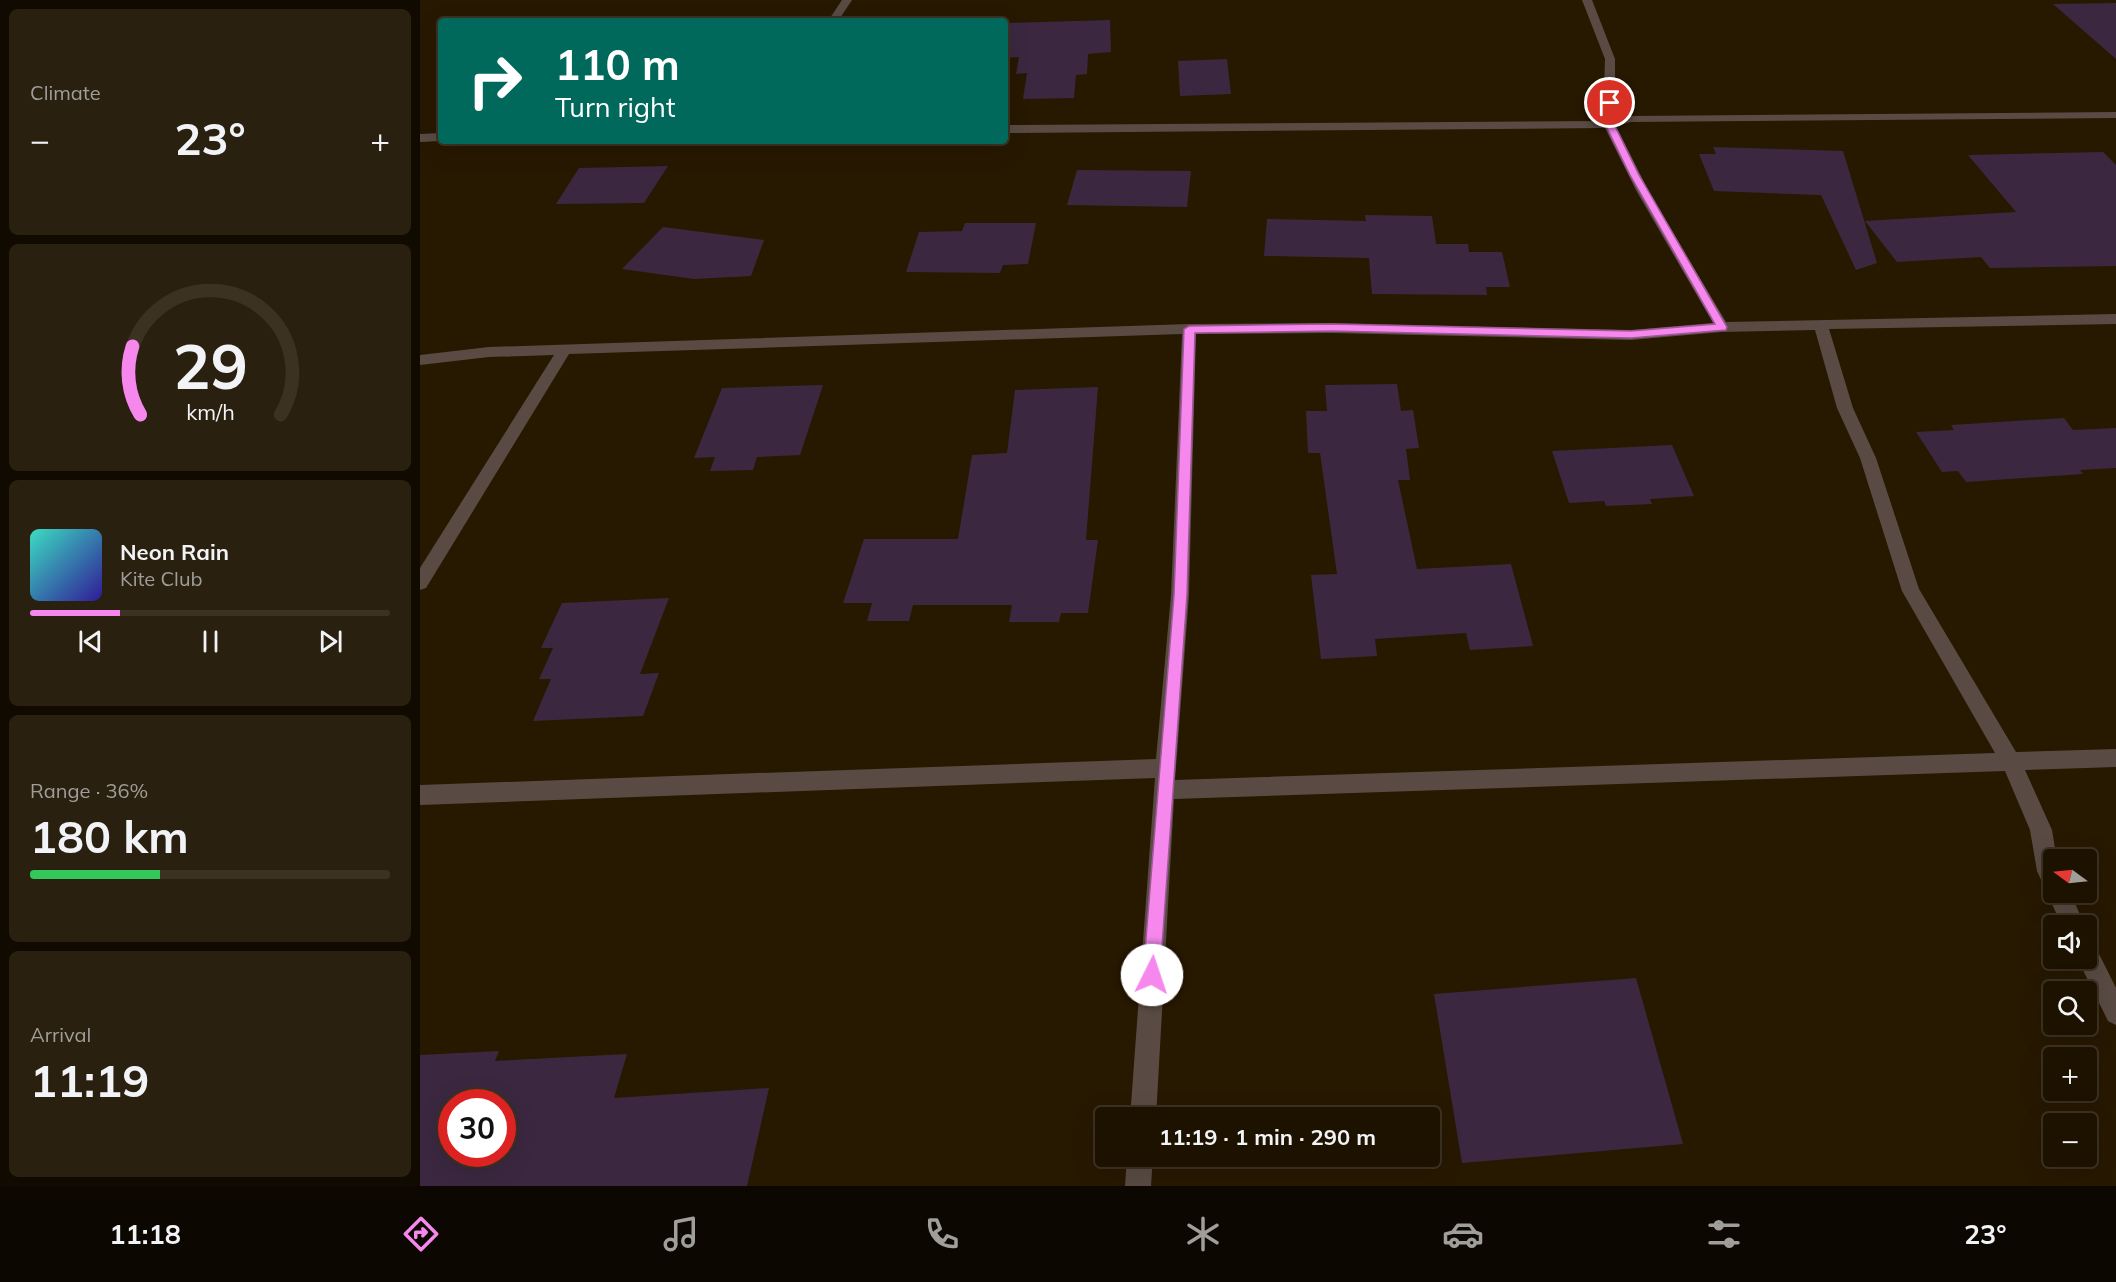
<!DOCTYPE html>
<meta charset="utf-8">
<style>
body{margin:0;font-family:Mulish,sans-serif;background:#2a200f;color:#f1f3f6;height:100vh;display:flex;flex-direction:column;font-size:22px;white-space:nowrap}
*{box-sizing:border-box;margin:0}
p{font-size:20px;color:#a09e99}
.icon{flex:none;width:33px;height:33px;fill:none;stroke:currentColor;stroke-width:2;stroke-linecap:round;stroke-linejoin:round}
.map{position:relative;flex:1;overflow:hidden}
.drawer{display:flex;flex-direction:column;gap:9px;padding:9px;background:#100a00;width:420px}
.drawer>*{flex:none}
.banner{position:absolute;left:18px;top:18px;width:570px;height:126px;border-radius:6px;box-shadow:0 6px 24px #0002,0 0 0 2px #3b3222;background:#00695c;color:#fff;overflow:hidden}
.needle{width:39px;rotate:285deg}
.buttons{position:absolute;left:1623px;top:849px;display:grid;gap:12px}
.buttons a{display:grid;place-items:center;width:54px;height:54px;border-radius:6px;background:#1d1200;box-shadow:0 6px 24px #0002,0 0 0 2px #3b3222;font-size:30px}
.speed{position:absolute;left:18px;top:1089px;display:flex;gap:12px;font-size:30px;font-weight:700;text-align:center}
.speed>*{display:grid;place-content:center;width:78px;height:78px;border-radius:50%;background:#1d1200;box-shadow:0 6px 24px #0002,0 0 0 2px #3b3222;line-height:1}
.speed .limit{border:9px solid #d22;background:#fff;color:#111}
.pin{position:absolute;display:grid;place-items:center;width:51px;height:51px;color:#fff;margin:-26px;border:3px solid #fff;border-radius:50%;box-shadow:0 2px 6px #0007}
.me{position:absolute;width:66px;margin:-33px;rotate:4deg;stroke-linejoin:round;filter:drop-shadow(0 0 4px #0008)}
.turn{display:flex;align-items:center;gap:21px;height:126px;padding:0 18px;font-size:27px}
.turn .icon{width:78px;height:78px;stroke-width:2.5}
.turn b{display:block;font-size:42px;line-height:51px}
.big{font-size:45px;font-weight:700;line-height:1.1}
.drawer .widget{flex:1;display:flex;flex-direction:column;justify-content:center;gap:9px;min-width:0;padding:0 21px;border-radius:9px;background:#2a200f}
.drawer .dial{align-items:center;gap:0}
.dial svg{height:156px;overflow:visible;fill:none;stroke:#3b3222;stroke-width:7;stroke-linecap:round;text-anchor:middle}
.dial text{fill:#f1f3f6;stroke:none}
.song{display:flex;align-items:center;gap:18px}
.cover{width:72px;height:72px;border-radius:9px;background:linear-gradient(135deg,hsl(170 70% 55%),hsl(250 70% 35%))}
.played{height:6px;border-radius:3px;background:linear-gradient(90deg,#f688ed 25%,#3b3222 25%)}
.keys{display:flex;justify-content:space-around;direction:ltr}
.heat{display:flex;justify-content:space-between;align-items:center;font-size:33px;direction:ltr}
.charge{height:9px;border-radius:4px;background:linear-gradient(90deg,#34c759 36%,#3b3222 0)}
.trip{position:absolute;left:675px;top:1107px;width:345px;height:60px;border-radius:6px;background:#1d1200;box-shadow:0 6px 24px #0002,0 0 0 2px #3b3222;font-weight:700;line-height:60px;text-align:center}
.tabs{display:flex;height:96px;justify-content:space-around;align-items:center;background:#0c0700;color:#a09e99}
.tabs .icon{width:42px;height:42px}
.tabs .on{color:#f688ed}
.tabs b{font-size:27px;color:#f1f3f6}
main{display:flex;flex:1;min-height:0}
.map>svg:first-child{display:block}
.building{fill:#3b2840;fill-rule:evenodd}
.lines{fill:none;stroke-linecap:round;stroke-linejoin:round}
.minor{fill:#594b43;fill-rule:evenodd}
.route{fill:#f688ed;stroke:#a0589a;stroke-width:1.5}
</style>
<main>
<section class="drawer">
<div class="widget"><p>Climate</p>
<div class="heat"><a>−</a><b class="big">23°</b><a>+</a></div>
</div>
<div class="widget dial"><svg viewBox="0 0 100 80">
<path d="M14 69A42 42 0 1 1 86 69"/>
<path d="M14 69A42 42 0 0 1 10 34" stroke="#f688ed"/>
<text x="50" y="56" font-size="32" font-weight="700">29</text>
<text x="50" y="72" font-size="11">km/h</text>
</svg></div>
<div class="widget">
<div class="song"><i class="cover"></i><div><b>Neon Rain</b><p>Kite Club</p></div></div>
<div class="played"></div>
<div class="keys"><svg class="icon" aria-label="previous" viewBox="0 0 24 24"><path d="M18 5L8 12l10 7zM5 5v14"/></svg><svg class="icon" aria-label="pause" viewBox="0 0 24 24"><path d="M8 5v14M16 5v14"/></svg><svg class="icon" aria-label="next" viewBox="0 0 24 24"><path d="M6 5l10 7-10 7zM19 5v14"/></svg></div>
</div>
<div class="widget"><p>Range · 36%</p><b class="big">180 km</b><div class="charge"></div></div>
<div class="widget"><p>Arrival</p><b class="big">11:19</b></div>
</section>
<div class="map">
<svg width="1696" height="1186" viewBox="0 0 1696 1186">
<rect width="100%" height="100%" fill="#271800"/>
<path class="building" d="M1696 3V59L1633 4Z
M690 20 691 52 668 54 667 74 656 75 654 98 603 99 607 73 596 74 599 57 585 58V23Z
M807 59 811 94 760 96 758 61Z
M1293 147 1423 151 1457 263 1436 270 1401 195 1294 191 1279 154H1296Z
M1683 152 1696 165V266L1570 268 1561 257 1477 262 1445 221 1596 212 1548 155Z
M248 166 224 203 136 204 159 168Z
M657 170 771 171 767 207 647 205Z
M945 215 1012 216 1016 244H1048L1049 252H1082L1090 287H1066L1067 295 952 294 949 258 844 256 847 219 946 221Z
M545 223H616L608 264 583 265 580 273 486 272 499 232 542 231Z
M243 227 344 240 331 276 274 279 202 269Z
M977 384 981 411 993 410 999 448 986 449 990 480H978L997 569 1091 564 1113 646 1050 650 1046 633 955 639 957 656 901 659 891 575 917 574 900 453H888L886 411H907L905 385Z
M403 385 380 455 337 457 333 470 290 471 295 457 274 458 302 388Z
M678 387 666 540H678L668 613H641L639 622H589L592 605H493L489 621H447L452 603H423L444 539H538L552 455 587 453 595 390Z
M1644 418 1653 430 1696 428V468L1660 470 1663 474 1546 482 1538 471 1522 472 1496 432 1534 430 1531 425Z
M1252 445 1274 496 1230 499 1232 504 1186 506 1184 501 1149 503 1132 451Z
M249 598 220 674 239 673 223 716 113 721 131 679H119L133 648H121L142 603Z
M1216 978 1263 1144 1042 1163 1014 994Z
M79 1051 75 1061 207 1054 194 1098 349 1088 327 1186H0V1055ZM32 1102H82V1154H32Z"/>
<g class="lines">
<path class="minor" d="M422 0H432L418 21H408Z
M1162 0H1172L1195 59V119L1211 116 1696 112V118L1211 122 1196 126 1229 192 1306 322 1696 314V324L1409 329 1433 408 1456 458 1499 589 1596 752 1696 749V767L1605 770 1632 830 1637 860H1634V892H1650L1665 926H1642L1617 871 1610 830 1585 771 754 799 736 1118H710L735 778 0 805V785L736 759 751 595 762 334 149 354 6 588 0 590V568L134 355 69 357 0 365V355L69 347 769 324 912 323 1211 330 1293 323 1217 192 1185 128 585 133V125L1183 121 1185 59ZM1395 330 1417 408 1440 458 1482 591 1575 753 755 780 769 595 776 334 912 333 1211 340 1302 332Z
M21 133V141L0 142V134Z
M1666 941 1674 944 1696 988V1025L1688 1021 1657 958H1666Z
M707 1156H733L731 1186H705Z"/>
</g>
<path class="route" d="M1186 101 1194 103V124L1219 175 1307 327 1306 330 1211 338 912 331 775 333 767 595 740 975 738 981 732 983 725 981 723 975 754 595 764 329 769 326 912 324 1211 331 1295 324 1210 175 1185 124Z"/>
</svg>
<div class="buttons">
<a><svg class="needle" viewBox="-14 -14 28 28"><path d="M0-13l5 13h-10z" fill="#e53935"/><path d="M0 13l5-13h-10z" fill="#a09e99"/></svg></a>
<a><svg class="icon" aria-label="sound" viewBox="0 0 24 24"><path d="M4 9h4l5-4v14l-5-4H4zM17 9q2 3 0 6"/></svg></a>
<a><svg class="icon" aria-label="search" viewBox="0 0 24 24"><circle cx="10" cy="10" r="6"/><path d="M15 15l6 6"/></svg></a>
<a>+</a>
<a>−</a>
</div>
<div class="speed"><div class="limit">30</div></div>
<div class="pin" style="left:1190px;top:103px;background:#d93025"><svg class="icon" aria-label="arrive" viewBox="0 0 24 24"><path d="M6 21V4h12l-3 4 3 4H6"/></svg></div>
<svg class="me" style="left:732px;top:975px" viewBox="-20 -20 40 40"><circle r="19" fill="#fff"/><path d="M0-13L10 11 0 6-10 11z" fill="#f688ed"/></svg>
<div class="trip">11:19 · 1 min · 290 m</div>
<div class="banner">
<div class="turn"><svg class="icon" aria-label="right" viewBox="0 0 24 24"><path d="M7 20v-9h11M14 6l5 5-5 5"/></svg><div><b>110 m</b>Turn right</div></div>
</div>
</div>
</main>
<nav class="tabs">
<b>11:18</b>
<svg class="icon on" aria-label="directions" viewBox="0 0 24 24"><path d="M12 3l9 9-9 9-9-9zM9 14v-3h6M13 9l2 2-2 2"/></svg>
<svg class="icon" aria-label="music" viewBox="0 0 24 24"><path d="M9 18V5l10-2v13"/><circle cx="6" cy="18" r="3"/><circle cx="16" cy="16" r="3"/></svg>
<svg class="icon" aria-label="phone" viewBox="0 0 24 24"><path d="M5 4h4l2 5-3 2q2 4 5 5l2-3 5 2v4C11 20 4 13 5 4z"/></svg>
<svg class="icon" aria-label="climate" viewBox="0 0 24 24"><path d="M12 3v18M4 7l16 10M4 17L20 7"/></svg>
<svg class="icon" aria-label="car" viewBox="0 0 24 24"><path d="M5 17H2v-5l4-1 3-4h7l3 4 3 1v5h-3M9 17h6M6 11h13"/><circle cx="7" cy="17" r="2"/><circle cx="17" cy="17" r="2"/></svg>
<svg class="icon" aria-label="filters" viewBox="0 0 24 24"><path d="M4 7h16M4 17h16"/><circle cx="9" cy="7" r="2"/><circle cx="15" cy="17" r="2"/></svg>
<b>23°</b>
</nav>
